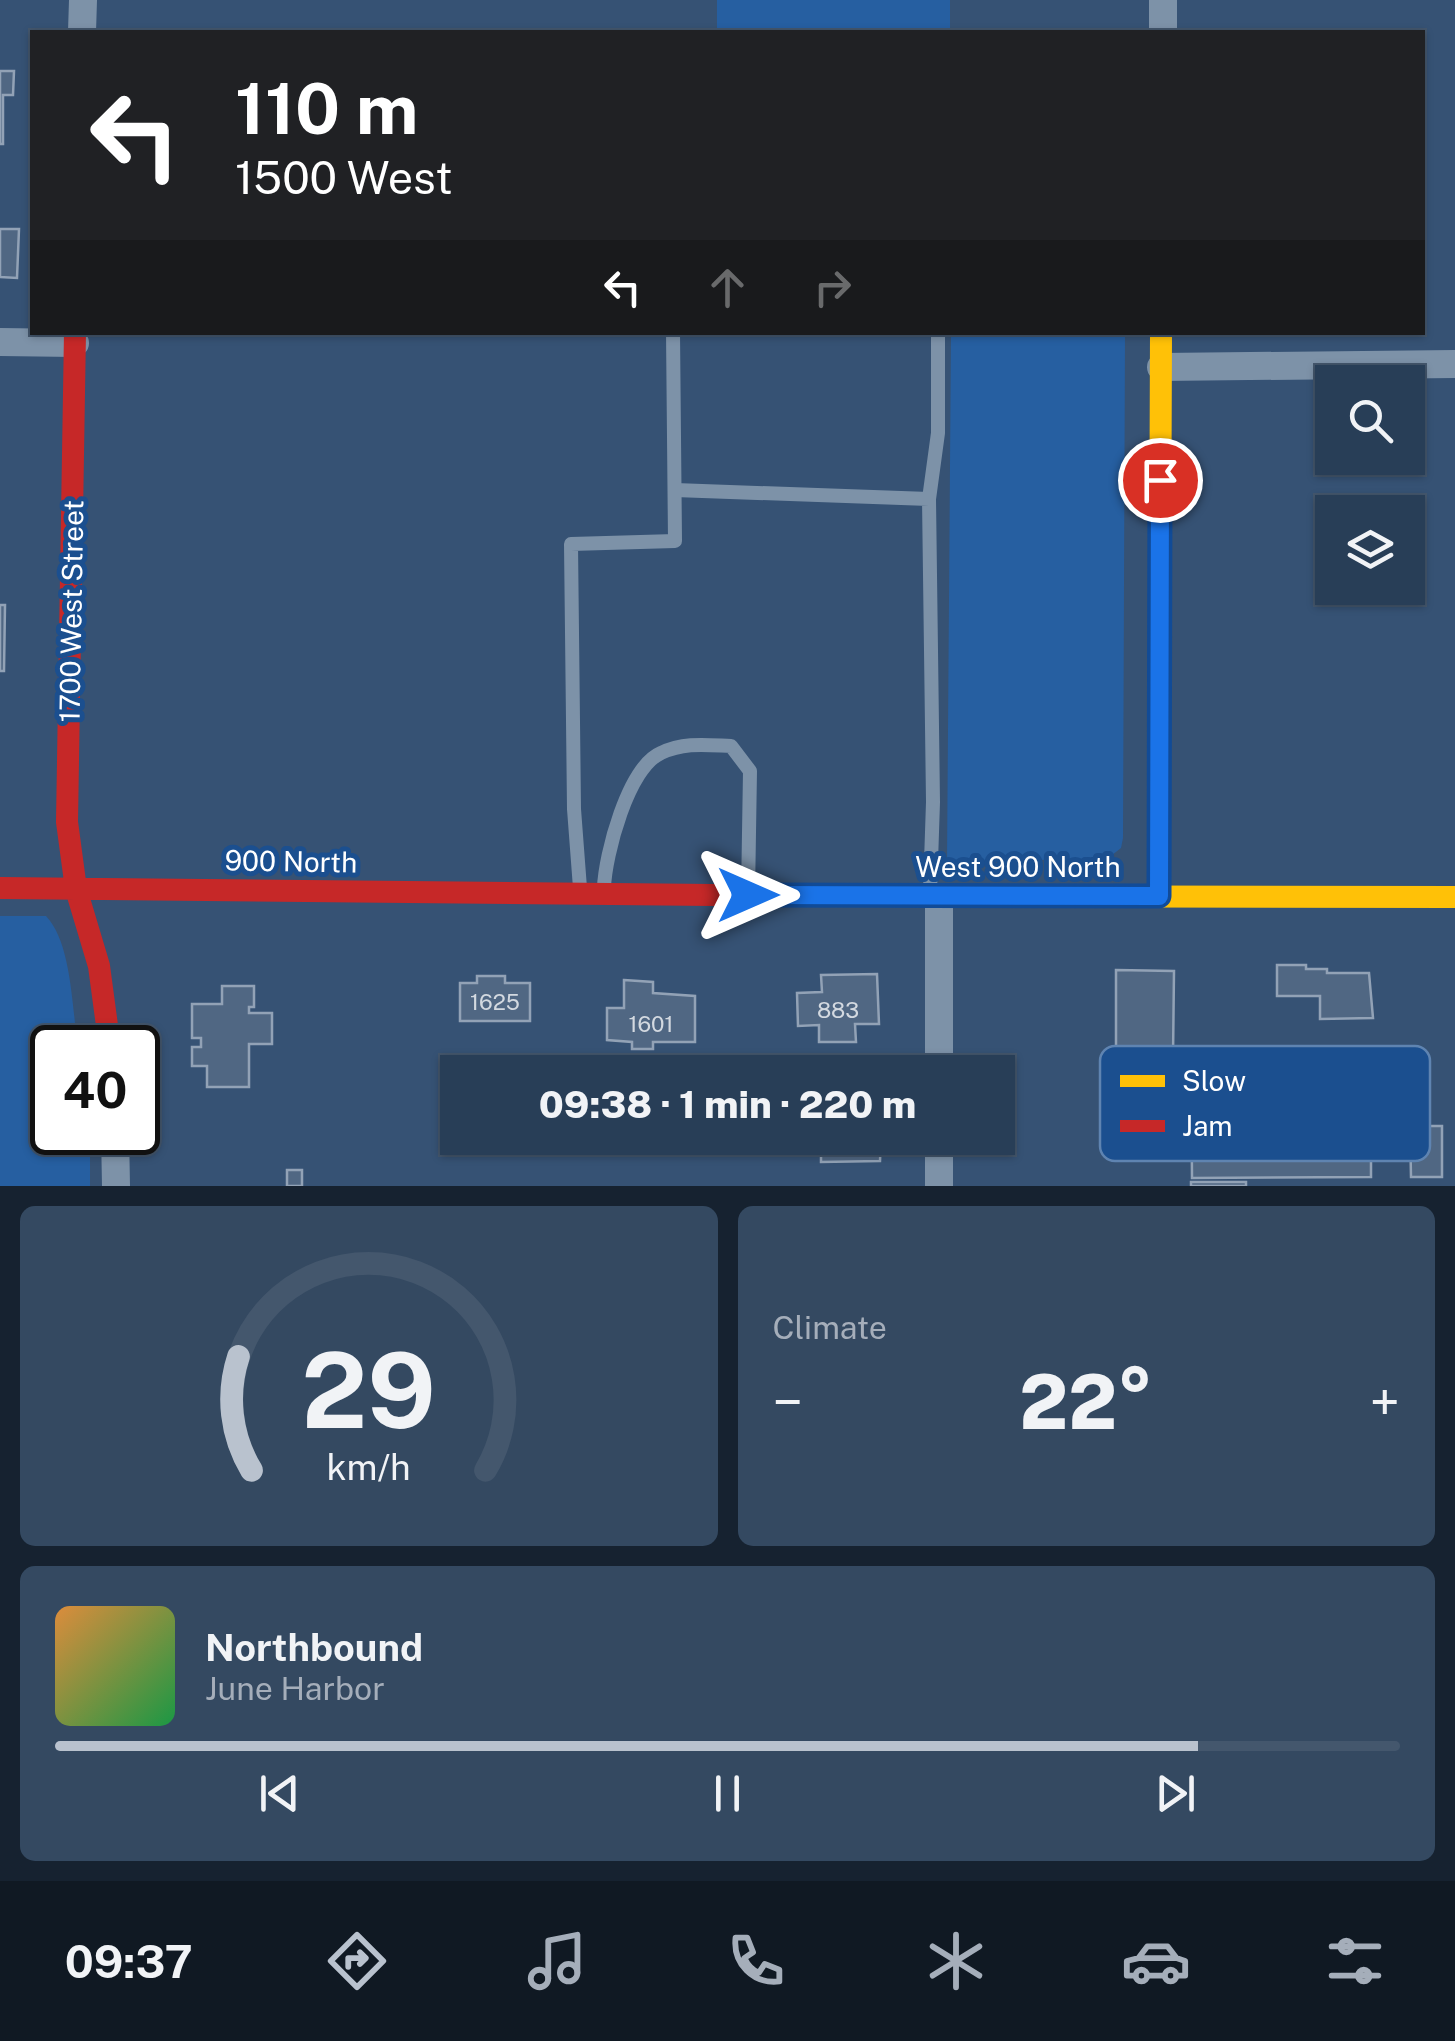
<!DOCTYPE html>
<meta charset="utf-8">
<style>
body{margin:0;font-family:"Public Sans",sans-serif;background:#344961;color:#f1f3f6;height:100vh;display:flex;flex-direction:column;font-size:38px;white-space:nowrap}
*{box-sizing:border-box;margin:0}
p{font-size:32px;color:#a5aeba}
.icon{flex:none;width:55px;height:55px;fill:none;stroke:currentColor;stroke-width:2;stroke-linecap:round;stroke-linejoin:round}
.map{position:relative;height:1186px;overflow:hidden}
.panel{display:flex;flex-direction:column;gap:20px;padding:20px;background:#162230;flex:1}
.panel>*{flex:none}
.banner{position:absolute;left:30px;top:30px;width:1395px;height:305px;border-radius:0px;box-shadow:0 2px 8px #0004,0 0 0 2px #44576d;background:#202124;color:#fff;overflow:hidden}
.buttons{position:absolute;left:1315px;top:365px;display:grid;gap:20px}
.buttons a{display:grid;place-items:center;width:110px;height:110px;border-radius:0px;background:#283e57;box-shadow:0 2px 8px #0004,0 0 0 2px #44576d;font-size:50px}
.speed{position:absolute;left:30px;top:1025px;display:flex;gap:20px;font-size:50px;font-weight:700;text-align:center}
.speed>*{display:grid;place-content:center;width:130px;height:130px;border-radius:50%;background:#283e57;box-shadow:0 2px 8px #0004,0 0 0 2px #44576d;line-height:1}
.speed .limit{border:5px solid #111;border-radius:15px;background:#fff;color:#111}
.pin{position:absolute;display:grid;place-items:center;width:85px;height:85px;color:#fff;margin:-42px;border:5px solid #fff;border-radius:50%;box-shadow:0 2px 10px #0007}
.me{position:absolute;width:110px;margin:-55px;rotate:90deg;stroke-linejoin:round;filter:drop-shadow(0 0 8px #0008)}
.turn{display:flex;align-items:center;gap:35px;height:210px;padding:0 40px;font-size:45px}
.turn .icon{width:130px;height:130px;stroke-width:2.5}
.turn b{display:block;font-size:70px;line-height:85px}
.lanes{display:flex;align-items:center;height:95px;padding:0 40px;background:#0003;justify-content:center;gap:50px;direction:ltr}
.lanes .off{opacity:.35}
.big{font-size:75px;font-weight:800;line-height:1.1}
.panel .widget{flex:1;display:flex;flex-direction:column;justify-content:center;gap:15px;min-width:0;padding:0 35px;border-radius:15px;background:#344961}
.panel .dial{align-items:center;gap:0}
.dial svg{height:260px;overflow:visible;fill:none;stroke:#44576d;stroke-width:7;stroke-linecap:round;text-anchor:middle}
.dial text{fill:#f1f3f6;stroke:none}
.song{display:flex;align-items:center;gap:30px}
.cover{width:120px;height:120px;border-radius:15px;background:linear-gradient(135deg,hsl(30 70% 55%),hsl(140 70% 35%))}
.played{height:10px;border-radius:5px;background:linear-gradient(90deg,#b9c2ce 85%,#44576d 85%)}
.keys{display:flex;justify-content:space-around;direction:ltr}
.heat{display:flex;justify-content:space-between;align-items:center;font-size:55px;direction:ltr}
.panel .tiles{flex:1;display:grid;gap:20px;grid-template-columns:1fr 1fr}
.widget:last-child{grid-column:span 2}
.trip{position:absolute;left:440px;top:1055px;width:575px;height:100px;border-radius:0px;background:#283e57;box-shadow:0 2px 8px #0004,0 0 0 2px #44576d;font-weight:800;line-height:100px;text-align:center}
.tab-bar{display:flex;height:160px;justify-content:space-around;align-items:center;background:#101923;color:#a5aeba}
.tab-bar .icon{width:70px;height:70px}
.tab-bar .active{color:#b9c2ce}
.tab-bar b{font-size:45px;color:#f1f3f6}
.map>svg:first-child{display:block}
.green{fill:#265fa1}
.building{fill:#506783;stroke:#92a2b6;stroke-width:2.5}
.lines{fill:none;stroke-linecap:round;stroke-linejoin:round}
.lane{stroke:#7d92a8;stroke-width:14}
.street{stroke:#7d92a8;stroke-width:28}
.slow{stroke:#ffc107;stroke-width:22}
.jam{stroke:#c62828;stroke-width:22}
.route-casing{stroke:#114b97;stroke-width:25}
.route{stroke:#1a73e8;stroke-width:18}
.labels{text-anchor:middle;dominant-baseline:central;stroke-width:10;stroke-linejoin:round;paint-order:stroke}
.number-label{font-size:22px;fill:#d3d9e0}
.street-label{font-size:28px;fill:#fff;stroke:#1b4f8f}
.key{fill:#1b4f8f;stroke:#5f84b1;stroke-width:2.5}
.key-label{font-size:28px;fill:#fff}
</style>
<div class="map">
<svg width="1455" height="1186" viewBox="0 0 1455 1186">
<rect width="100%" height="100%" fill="#365274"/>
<path class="green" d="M717 0H950V32H717Z
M951 333H1125L1123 838 1121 848 1107 859 947 861Z
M0 916H46C72 943 72 1010 78 1047L52 1048V1132L90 1133V1186H0Z"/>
<path class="building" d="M0 71H14L13 95H3V144H0Z
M0 229H19L17 278 0 277Z
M0 605H5L4 671H0Z
M1277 965H1306V969H1327V973H1369L1373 1018 1320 1019V996H1277Z
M1116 970 1174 971 1173 1058H1116Z
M877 974 879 1024H855L856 1042H819V1025L798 1026 797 993 822 992 821 975Z
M477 976H505V983H530V1021H460V983H477Z
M624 980 653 982V993L695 996V1042H653V1049H632V1042L607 1040V1008H624Z
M222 986H254V1007H249V1013H272V1044H249V1087H207V1066H192V1047H201V1038H192V1004H222Z
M1191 1056H1226L1227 1103 1371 1102V1177L1192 1178Z
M1410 1126H1442V1177H1411Z
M821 1138H881L880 1161 821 1162Z
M287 1170H302V1186H287Z
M1191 1182H1246V1186H1191Z"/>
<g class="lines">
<path class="lane" d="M675 490 929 499 933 802 930 892
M929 499 938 433V332
M580 888 574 809 571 544 675 541 673 332
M604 888C605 855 628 767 661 753 684 742 706 745 731 746L750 771 748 894"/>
<path class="street" d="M82 32 83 0
M1163 32V0
M0 342 75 343
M1161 367 1455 364
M939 897V1072
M115 1132 116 1186
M939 1186V1138"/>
<path class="slow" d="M810 896 1455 897
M1159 896 1161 332"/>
<path class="jam" d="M75 332 67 822 76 889 99 966 110 1048
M0 888 810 896"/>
</g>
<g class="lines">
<defs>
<path id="route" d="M748 895 1159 896 1160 480"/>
</defs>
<use href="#route" class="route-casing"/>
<use href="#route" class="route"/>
</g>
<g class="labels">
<g class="number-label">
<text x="495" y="1002">1625</text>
<text x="838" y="1010">883</text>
<text x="651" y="1024">1601</text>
</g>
<g class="street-label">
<text transform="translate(71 611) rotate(-89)">1700 West Street</text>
<text transform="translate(291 861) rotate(1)">900 North</text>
<text x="1018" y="866">West 900 North</text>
</g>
</g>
<rect x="1100" y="1046" width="330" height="115" rx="15" class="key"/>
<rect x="1120" y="1075" width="45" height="12" fill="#ffc107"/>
<rect x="1120" y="1120" width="45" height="12" fill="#c62828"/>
<g class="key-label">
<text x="1182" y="1091">Slow</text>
<text x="1182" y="1136">Jam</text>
</g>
</svg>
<div class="buttons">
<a><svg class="icon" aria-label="search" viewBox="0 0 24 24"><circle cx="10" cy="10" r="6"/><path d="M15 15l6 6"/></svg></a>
<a><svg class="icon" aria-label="layers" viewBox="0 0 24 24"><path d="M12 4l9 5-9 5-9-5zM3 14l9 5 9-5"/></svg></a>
</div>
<div class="speed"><div class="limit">40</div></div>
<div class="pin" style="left:1160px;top:480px;background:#d93025"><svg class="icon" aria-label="arrive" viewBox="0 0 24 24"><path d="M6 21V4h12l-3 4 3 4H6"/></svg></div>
<svg class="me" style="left:748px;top:895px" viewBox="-20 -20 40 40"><path d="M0-17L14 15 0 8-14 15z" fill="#1a73e8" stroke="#fff" stroke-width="4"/></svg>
<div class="trip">09:38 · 1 min · 220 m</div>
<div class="banner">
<div class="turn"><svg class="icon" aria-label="left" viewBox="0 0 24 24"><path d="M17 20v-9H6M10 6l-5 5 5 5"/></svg><div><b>110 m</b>1500 West</div></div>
<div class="lanes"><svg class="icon" aria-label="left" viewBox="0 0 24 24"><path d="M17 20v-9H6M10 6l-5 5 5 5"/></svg><svg class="icon off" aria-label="ahead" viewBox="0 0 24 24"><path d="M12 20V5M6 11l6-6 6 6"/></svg><svg class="icon off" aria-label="right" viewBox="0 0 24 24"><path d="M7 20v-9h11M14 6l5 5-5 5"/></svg></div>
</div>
</div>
<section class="panel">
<div class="tiles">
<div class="widget dial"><svg viewBox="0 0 100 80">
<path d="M14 69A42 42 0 1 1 86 69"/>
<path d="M14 69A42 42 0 0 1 10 34" stroke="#b9c2ce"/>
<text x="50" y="56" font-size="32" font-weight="700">29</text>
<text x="50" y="72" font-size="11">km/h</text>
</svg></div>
<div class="widget"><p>Climate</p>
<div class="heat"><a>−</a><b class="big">22°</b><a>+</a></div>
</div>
<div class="widget">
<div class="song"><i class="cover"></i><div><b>Northbound</b><p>June Harbor</p></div></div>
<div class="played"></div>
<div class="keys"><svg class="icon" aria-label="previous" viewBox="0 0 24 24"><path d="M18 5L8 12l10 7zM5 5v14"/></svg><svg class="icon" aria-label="pause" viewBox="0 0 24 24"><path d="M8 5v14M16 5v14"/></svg><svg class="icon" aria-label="next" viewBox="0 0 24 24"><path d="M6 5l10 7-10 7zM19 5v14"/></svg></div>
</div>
</div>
</section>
<nav class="tab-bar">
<b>09:37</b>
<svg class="icon active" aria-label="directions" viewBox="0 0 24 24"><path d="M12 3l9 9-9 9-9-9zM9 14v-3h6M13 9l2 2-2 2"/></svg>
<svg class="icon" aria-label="music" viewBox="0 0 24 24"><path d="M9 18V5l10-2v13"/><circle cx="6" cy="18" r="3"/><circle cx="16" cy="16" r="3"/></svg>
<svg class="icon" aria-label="phone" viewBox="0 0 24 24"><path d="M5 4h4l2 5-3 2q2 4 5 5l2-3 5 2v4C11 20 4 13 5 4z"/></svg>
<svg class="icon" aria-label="climate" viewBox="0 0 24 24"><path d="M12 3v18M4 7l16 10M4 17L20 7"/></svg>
<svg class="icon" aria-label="car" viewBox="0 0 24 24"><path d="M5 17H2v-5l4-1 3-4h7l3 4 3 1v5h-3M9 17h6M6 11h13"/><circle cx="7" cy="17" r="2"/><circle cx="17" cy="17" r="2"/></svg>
<svg class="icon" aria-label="filters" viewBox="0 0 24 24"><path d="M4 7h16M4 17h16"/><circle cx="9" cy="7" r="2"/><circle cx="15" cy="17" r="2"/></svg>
</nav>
